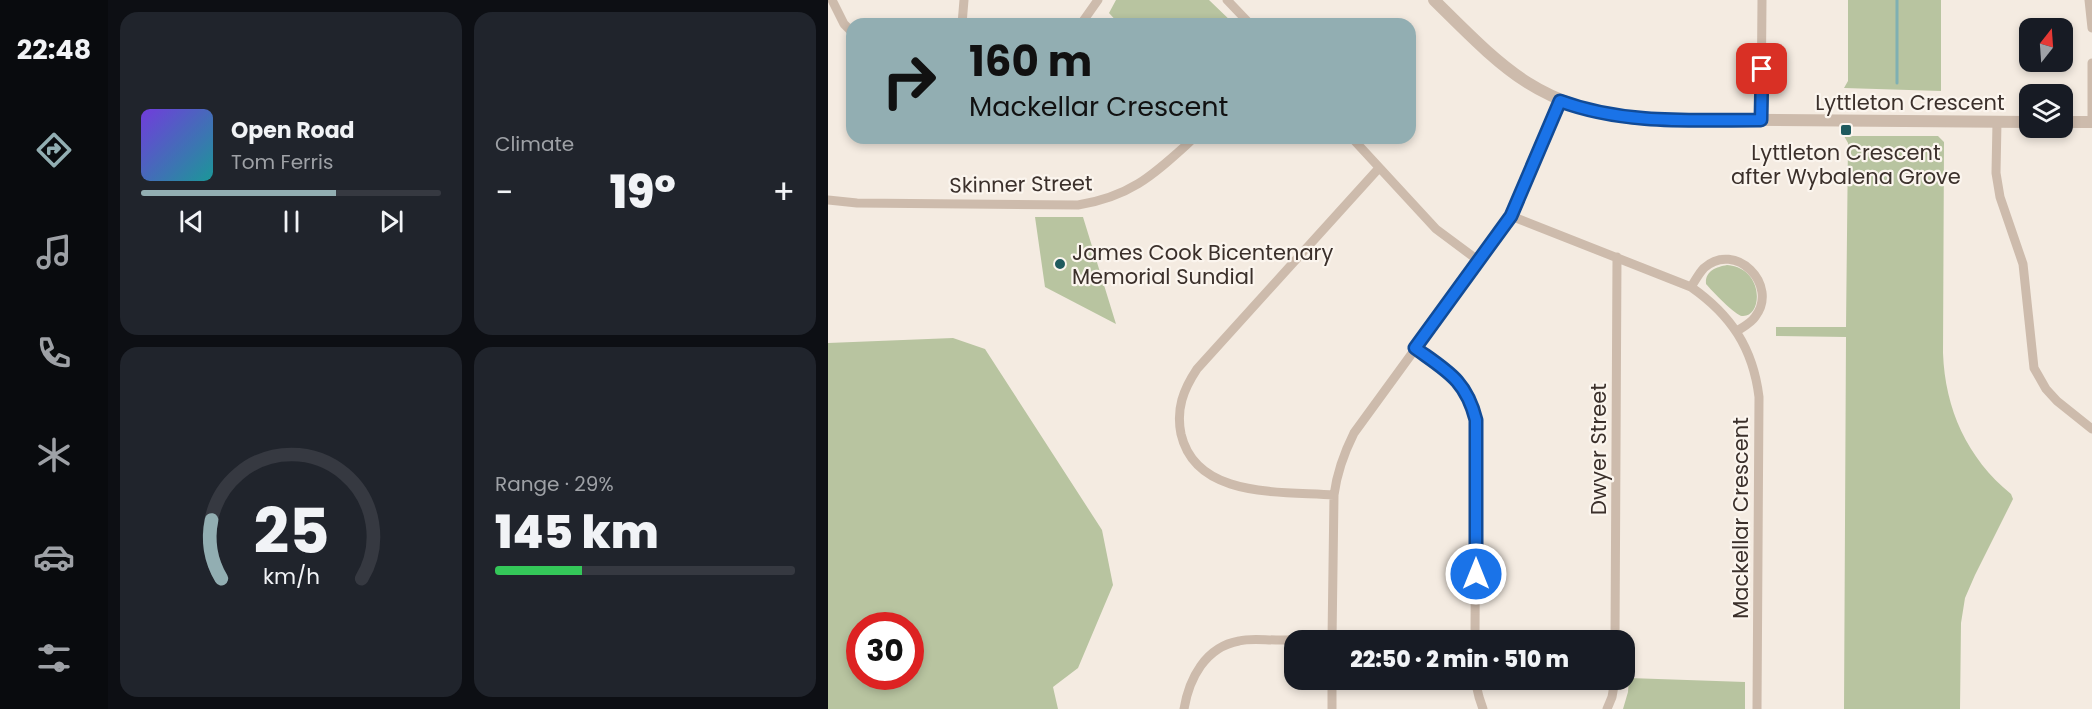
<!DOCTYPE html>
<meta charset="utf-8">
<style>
body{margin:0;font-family:Poppins,sans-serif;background:#20242c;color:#f1f3f6;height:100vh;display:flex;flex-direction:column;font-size:22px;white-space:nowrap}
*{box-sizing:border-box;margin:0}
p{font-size:20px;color:#9ea1a6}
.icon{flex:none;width:33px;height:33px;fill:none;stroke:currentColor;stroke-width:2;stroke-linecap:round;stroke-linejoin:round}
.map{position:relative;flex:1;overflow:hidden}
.panel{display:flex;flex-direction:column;gap:12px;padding:12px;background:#0d0f14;width:720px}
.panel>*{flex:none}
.hud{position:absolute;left:18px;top:18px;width:570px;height:126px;border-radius:18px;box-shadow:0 3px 9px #0003;background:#92aeb2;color:#111;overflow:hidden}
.needle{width:39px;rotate:17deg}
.tools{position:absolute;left:1191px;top:18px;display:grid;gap:12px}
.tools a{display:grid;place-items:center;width:54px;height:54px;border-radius:12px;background:#171b24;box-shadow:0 3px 9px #0003;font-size:30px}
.speed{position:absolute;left:18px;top:612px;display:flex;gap:12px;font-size:30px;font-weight:700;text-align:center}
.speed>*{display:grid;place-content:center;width:78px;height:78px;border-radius:50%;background:#171b24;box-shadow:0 3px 9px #0003;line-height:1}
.speed .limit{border:9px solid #d22;background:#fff;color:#111}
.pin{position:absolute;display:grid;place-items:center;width:51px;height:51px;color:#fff;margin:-26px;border-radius:12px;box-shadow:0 3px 9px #0006}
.me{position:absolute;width:66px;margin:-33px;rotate:0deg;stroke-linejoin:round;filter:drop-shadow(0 0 4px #0008)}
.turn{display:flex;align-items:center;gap:21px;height:126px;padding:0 24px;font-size:27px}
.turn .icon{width:78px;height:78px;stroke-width:2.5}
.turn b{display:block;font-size:42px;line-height:51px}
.big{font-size:45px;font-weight:800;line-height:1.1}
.panel .tile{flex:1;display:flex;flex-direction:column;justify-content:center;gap:9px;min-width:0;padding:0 21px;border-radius:18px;background:#20242c}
.panel .dial{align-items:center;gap:0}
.dial svg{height:156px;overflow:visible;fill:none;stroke:#363941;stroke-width:7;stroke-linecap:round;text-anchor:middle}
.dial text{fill:#f1f3f6;stroke:none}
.song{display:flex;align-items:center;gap:18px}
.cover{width:72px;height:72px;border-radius:9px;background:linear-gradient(135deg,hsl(260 70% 55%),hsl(180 70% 35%))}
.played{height:6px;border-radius:3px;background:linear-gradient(90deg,#92aeb2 65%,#363941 65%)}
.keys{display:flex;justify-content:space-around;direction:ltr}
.heat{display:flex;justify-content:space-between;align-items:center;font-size:33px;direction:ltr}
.charge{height:9px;border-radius:4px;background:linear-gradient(90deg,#34c759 29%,#363941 0)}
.panel .tiles{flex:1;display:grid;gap:12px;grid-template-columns:repeat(2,1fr)}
.trip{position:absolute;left:456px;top:630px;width:351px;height:60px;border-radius:18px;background:#171b24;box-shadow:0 3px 9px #0003;font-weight:800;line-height:60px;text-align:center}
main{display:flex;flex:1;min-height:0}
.tab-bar{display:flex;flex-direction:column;width:108px;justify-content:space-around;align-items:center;background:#090b0e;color:#9ea1a6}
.tab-bar .icon{width:42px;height:42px}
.tab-bar .current{color:#92aeb2}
.tab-bar b{font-size:27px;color:#f1f3f6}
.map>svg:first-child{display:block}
.green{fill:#b8c4a0;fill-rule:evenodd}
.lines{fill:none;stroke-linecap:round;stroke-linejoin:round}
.stream{stroke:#7fb0b2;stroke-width:3}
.minor{stroke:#cdbbac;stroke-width:9}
.tertiary{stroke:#cdbbac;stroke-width:12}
.route-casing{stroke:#114b97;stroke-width:15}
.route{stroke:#1a73e8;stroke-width:10}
.poi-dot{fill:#1f5a5e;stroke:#fbf5ee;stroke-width:2}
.labels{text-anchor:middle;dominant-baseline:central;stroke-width:4.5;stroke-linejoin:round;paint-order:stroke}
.street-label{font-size:21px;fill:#3b302b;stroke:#fbf5ee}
.poi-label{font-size:21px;fill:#3b302b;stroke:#fbf5ee}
</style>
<main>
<nav class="tab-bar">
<b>22:48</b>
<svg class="icon current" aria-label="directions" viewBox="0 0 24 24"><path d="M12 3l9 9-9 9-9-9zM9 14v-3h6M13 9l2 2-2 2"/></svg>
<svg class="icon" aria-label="music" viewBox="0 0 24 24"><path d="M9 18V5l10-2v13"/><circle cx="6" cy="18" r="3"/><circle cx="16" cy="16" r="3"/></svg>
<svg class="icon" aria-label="phone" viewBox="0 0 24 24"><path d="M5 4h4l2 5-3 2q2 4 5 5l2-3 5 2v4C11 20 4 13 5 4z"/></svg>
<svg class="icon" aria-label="climate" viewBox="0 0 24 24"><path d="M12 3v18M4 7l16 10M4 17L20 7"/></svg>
<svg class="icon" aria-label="car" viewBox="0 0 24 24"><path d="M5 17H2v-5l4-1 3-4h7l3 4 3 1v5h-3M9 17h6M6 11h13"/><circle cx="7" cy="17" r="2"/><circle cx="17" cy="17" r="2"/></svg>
<svg class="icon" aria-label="filters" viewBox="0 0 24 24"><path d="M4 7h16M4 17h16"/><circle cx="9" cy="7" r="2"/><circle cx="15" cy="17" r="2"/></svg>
</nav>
<section class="panel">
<div class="tiles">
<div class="tile">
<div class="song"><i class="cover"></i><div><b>Open Road</b><p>Tom Ferris</p></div></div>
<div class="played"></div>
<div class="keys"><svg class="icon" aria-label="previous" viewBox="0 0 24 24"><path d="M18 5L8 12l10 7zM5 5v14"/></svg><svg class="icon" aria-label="pause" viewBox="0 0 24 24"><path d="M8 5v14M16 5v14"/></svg><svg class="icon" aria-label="next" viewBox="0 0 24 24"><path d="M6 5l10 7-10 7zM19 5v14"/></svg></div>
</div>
<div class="tile"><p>Climate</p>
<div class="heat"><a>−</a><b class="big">19°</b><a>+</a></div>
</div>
<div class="tile dial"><svg viewBox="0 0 100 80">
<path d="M14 69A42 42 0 1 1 86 69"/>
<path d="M14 69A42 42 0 0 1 9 39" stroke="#92aeb2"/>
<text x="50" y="56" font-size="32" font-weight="700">25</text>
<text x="50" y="72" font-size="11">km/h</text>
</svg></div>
<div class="tile"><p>Range · 29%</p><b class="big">145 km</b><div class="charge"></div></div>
</div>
</section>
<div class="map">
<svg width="1264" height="709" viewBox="0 0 1264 709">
<rect width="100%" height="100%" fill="#f4ebe1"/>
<path class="green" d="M288 0H381L406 24H291L281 13Z
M1020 0H1113V91L1016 88 1020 81Z
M1016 136H1110L1116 142 1115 353C1117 409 1139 458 1183 494L1185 499 1147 575 1137 598 1133 623 1132 709H1016L1018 337 948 336V327H1018L1020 143Z
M207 217H255L288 324 217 287Z
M899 265C937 268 935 318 914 316 908 316 883 290 878 284 877 271 888 267 899 265Z
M125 338 157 349 274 530 285 585 250 668 225 687 230 709H0V343ZM32 626H82V676H32Z
M801 678 917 682V709H795L800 692Z"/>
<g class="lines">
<path class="stream" d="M1069 83V0"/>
<path class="minor" d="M4 0 16 24 24 32
M399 0 422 24
M1261 0 1264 28
M134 24 136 0
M253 24 270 0
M933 120 934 0
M1169 122 1168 173 1172 197 1195 264 1206 368 1218 389 1229 401 1264 429
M1264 122V63
M524 138 608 229 651 261
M0 200 29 203 250 205C305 196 327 173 366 138
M683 216 863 287C903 315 925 348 931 397L929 709
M863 287C867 281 871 273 876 268 907 240 952 285 927 317 923 323 915 327 909 331
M587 348C619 371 638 380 648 420L647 640
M506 495C453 491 368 499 353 434 348 409 355 390 369 369L551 168
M787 640 789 257
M647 680 651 697 655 709
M356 709C361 679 377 647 411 641 422 638 436 640 448 640 467 640 486 640 504 640L506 495C509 472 516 453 526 433L679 223 690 201 732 101
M504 709V680
M779 709 784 697 787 680"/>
<path class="tertiary" d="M606 0C674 67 707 105 807 119L1202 122
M1234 122H1264"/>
</g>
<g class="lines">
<defs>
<path id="route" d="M648 574V420C638 380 619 371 587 348L683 216 732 101C797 125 866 120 933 120L934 69"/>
</defs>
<use href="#route" class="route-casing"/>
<use href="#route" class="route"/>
</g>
<g class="poi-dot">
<rect x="1012" y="124" width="12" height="12" rx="3"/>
<circle cx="232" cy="264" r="6"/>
</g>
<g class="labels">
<g class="street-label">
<text x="1082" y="102">Lyttleton Crescent</text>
<text transform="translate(193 184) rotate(-1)">Skinner Street</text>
<text transform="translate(770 449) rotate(-90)">Dwyer Street</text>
<text transform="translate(912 518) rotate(-90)">Mackellar Crescent</text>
</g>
<g class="poi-label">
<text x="1018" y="152">Lyttleton Crescent<tspan x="1018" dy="24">after Wybalena Grove</tspan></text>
<text x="244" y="252" text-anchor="start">James Cook Bicentenary<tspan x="244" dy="24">Memorial Sundial</tspan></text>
</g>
</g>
</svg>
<div class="tools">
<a><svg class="needle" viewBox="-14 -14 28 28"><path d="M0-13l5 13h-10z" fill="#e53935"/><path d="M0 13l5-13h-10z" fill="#9ea1a6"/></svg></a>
<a><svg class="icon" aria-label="layers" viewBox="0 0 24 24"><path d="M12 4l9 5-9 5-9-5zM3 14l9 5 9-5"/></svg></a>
</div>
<div class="speed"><div class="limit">30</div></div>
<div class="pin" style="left:934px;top:69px;background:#d93025"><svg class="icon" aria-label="arrive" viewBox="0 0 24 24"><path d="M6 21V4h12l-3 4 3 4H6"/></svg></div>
<svg class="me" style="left:648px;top:574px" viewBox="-20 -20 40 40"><circle r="17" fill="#1a73e8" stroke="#fff" stroke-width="3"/><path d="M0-11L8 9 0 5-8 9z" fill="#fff"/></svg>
<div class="trip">22:50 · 2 min · 510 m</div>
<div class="hud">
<div class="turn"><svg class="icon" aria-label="right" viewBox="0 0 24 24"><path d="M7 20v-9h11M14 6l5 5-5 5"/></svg><div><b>160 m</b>Mackellar Crescent</div></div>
</div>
</div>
</main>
